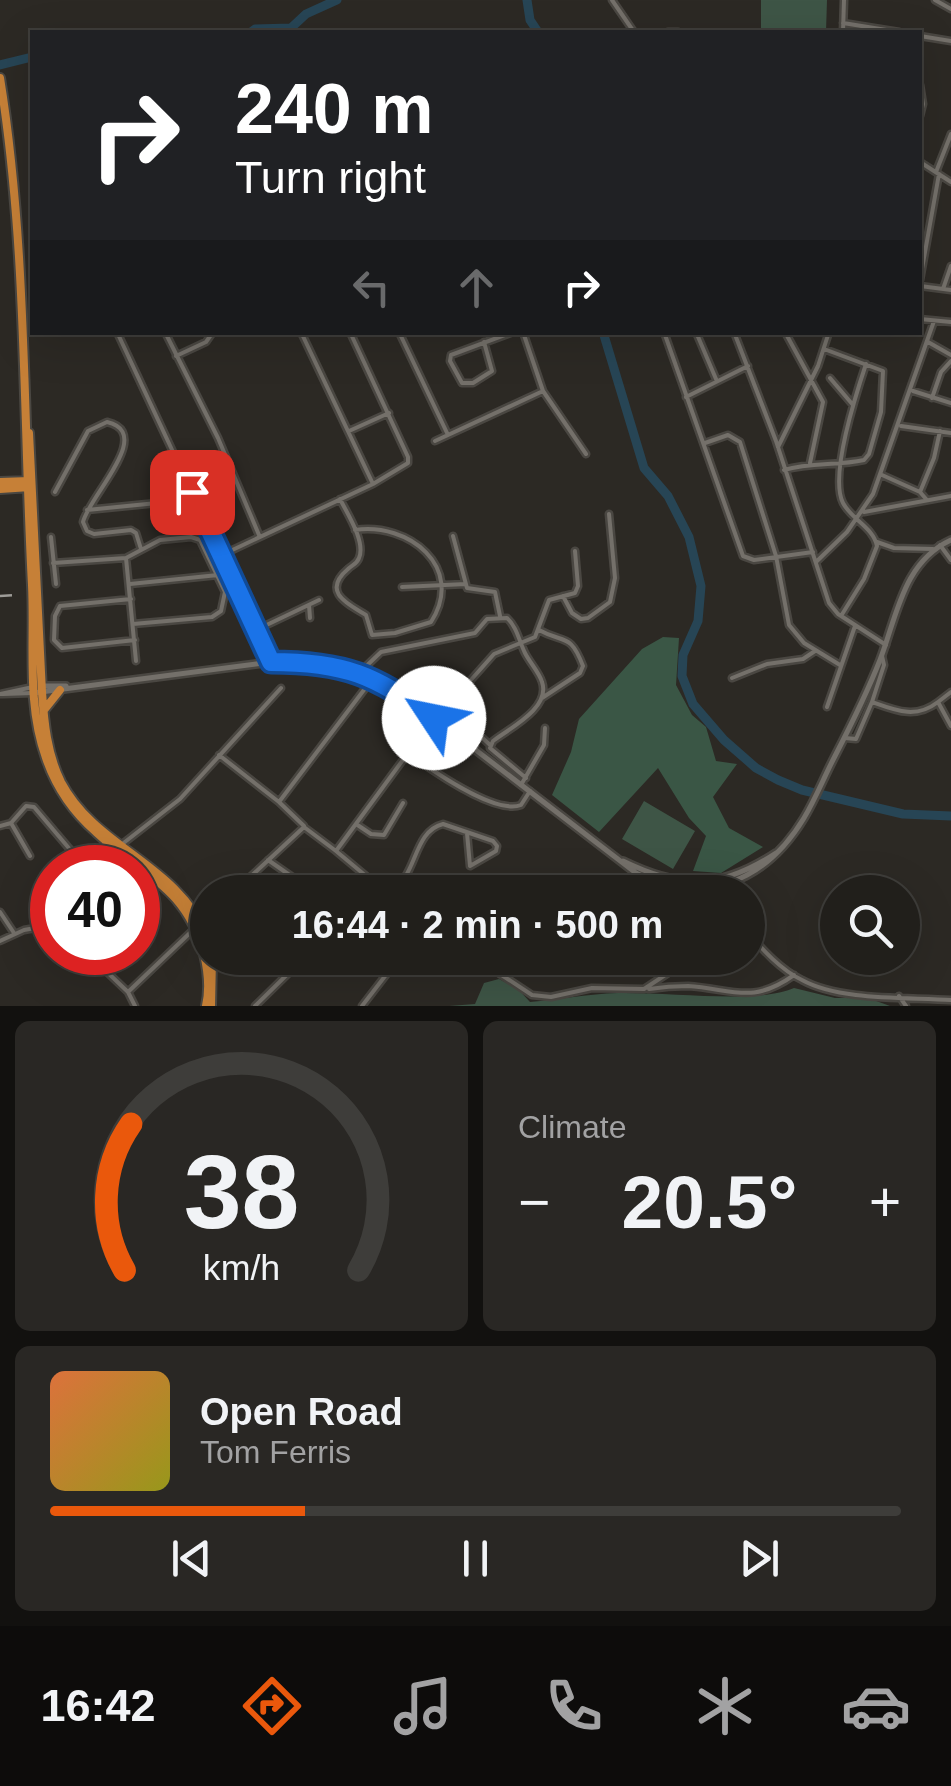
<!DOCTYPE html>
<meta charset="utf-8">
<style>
body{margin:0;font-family:Arial,sans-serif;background:#292724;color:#f1f3f6;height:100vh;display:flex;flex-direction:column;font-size:38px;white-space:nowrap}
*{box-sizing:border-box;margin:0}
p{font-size:32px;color:#a2a2a3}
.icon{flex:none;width:55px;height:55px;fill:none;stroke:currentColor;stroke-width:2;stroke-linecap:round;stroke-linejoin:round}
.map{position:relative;height:1006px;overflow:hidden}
.drawer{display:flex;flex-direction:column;gap:15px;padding:15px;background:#12110f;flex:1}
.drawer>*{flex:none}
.hud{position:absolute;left:30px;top:30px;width:892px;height:305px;border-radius:0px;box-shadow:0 10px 40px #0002,0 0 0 2px #3e3d3a;background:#202124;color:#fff;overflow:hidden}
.fabs{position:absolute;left:820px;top:875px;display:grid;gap:20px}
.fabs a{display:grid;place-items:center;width:100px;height:100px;border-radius:50%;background:#211f1b;box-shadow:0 10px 40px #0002,0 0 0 2px #3e3d3a;font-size:50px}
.speed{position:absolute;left:30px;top:845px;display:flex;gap:20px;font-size:50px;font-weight:700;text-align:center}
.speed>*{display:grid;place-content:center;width:130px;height:130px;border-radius:50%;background:#211f1b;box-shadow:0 10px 40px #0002,0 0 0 2px #3e3d3a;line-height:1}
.speed .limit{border:15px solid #d22;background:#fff;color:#111}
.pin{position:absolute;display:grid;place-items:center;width:85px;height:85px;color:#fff;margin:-42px;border-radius:20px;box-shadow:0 5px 15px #0006}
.me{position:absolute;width:110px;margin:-55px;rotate:304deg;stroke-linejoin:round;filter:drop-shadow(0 0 8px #0008)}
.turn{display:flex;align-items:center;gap:35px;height:210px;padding:0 40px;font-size:45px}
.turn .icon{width:130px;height:130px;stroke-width:2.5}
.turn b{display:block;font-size:70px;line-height:85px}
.lanes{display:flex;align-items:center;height:95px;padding:0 40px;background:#0003;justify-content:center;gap:50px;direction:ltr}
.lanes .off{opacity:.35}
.big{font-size:75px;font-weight:600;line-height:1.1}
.drawer .widget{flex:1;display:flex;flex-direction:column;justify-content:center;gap:15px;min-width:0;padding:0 35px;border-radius:15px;background:#292724}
.drawer .dial{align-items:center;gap:0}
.dial svg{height:260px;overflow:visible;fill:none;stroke:#3e3d3a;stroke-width:7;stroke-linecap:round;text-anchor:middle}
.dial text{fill:#f1f3f6;stroke:none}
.song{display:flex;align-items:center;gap:30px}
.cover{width:120px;height:120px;border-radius:15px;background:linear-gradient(135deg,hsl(20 70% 55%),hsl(60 70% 35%))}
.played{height:10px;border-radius:5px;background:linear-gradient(90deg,#ea580c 30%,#3e3d3a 30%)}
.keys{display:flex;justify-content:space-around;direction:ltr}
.heat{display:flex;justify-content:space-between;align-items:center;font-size:55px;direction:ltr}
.drawer .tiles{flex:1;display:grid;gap:15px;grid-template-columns:1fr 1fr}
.widget:last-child{grid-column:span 2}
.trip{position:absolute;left:190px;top:875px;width:575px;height:100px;border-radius:50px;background:#211f1b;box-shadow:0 10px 40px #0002,0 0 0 2px #3e3d3a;font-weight:600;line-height:100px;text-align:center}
.tab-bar{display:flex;height:160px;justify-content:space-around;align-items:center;background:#0d0c0b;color:#a2a2a3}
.tab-bar .icon{width:70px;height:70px}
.tab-bar .current{color:#ea580c}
.tab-bar b{font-size:45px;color:#f1f3f6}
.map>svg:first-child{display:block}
.green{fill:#3e5546}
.forest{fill:#3a5645}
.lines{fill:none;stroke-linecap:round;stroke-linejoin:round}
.river{stroke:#274555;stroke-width:9}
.minor-casing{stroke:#4a4742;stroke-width:9}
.tertiary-casing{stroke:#4a4742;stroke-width:10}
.primary-casing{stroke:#4a4742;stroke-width:12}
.minor{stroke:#74706a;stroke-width:4}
.tertiary{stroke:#74706a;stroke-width:5}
.primary{stroke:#c68037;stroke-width:8}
.rail{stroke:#9e9c98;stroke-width:2.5;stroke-dasharray:12 12;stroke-linecap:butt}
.route-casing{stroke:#114b97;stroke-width:25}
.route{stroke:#1a73e8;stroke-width:18}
</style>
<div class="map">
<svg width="951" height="1006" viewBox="0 0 951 1006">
<rect width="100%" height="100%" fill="#2c2924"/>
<path class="green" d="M761 0H827L826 32H761Z
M644 801 695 831 673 869 622 839Z
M499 979 518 989 530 1002C554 1000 577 996 601 994 652 989 754 1006 794 988L835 998H868L890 1006H449L475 1004 484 983Z"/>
<path class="forest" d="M663 637 679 638 676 685 692 715 706 727 716 761 737 764 713 797 729 828 763 847 721 873 693 871 706 836 689 818 658 768 599 832 552 795 571 752 579 719 642 649Z"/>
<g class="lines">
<path class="river" d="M527 0 530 20 538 32
M251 32 255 29 291 28 306 14 337 0
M0 65 32 57
M603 332 644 468 668 496 689 537 701 586 698 621 683 655 682 676 693 704 724 740 756 768 778 780 802 790 903 814 951 816"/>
<defs>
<path id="minor" d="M612 0 634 32
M935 0 951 9
M843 23 899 32
M668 32H678
M843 32 844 0
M920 36 951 41
M920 85 923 104 920 116
M920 162 951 182
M936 172 951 134
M920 280 939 174
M920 286 951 290
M943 289 951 266
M920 319 951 322
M117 332 271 662
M165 332 218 438 259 535
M301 332 373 484
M399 332 448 435
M523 332 543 391 586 454
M664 332 743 556 754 560 813 552
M696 332 716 379
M734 332 776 441 829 603 838 614 886 645
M785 332 823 402 810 463
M484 342 492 371 473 383H462L450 361 451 355 513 332
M928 342 951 355
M176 356 206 342 213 332
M830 378 853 405
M913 391 951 403
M686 397 748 366
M932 398 941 372 951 361
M901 426 951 433
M349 431 389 413
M435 441 543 391
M705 443 728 435 740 442 776 556 789 625 804 643 840 665
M778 447 818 366 829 332
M784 470C811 462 837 466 864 460L869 454 881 412 883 371 824 349
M882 475 920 492 926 499
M55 492 88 431 107 422C155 433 89 496 83 522L87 531 94 534 131 530 136 533 141 549
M920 492 934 458 940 431
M340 499C347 513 366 542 359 558 357 564 352 565 348 569 321 592 348 604 366 615L372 635 395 633 431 622C466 567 408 522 355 530
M87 510 177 501
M864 512 951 496
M453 536 467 588 495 592 500 616
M51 537 56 584
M877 542 894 548 933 549
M940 545 951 560
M126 558 136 661
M211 560 373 484 408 463V457L350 332
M816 562 847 532 873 494 934 321
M53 563 126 558 160 540 191 537 200 540 225 592 221 611 212 617 133 624
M130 584 218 575
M402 587 466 584
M563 596 572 613 581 619 588 618 610 602 615 578 609 514
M131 599 60 606 55 616 54 640 62 648 135 640
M309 605 310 618
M841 616 864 579 877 546C873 527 852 520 843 503 829 476 856 394 866 364
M256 630 319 600
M539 630C564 644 570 632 583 666L580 673 542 698
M360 672 381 652 475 633 487 619 507 618C517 627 519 641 525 653 530 663 539 672 542 682 551 708 510 728 493 741L490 748 526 778
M732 678 767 664 803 659 815 651
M951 692 938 702 951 726
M0 694 33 687
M3 694 33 693
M872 702 884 665 882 656
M827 707 855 626
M845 738 856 739 872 702C897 711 916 719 938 702
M489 744 462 719V690L494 654 535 637 549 600 575 593 578 586 575 551
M408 753C430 769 495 815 521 805L530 791
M219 755 279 802 304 826
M521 785 544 745 545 728
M279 802 373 678
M11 823 30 856
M356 824 371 834 384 835 403 803
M0 826 11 823 26 806 34 807 73 853
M121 845 180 799 281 688
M336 851 366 876 380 892
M268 860 314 892
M90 868 106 840
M234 892 304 827 336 851 433 719
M363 892 365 877
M385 892C392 888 400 884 405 877 417 859 419 830 443 824L493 841 497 846 496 851 470 866 467 833
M0 912 14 933
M748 933C763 950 781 970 802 980 840 1001 907 997 951 1000
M0 941 24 930 52 925
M86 952 128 992 135 1006
M418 958 441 968 465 966 494 970 532 995 551 997 592 988 644 989 691 958
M649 989C662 987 675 986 688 986 733 989 752 1005 794 975
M128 992 193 930
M899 996 906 1006
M255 1006 304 958
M362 1006 399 958"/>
<path id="tertiary" d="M42 686H66
M33 693 271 662 326 665 360 672 421 708 636 873C705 907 766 881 804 818 816 798 824 777 835 756 851 725 867 693 880 660 897 616 903 562 951 540
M623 861C682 890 721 889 776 853"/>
<path id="primary" d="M0 78C27 245 23 416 32 585 35 643 26 702 46 758 56 787 73 812 96 832 141 874 187 887 204 954 208 971 210 989 206 1006
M29 433 42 692C44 722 47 754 61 782 97 850 176 862 208 938
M0 482 30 481
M0 489 30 487
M44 710 60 690
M211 1006 212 958"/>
</defs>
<use href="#minor" class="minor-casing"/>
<use href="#tertiary" class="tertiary-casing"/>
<use href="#primary" class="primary-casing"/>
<use href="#minor" class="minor"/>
<use href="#tertiary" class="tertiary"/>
<use href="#primary" class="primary"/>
<path class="rail" d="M0 596 18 595"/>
</g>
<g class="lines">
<defs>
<path id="route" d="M192 492 271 662C344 662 376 675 434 718"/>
</defs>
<use href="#route" class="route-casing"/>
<use href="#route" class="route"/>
</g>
</svg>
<div class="fabs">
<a><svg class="icon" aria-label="search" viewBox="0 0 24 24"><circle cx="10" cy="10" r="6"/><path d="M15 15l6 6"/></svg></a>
</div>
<div class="speed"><div class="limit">40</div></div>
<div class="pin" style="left:192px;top:492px;background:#d93025"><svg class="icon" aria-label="arrive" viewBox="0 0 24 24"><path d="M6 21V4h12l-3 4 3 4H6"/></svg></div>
<svg class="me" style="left:434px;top:718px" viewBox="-20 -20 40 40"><circle r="19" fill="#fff"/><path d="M0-13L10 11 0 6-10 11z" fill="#1a73e8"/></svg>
<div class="trip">16:44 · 2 min · 500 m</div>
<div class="hud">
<div class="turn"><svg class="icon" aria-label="right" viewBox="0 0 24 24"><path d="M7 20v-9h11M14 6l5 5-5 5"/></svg><div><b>240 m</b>Turn right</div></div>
<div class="lanes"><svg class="icon off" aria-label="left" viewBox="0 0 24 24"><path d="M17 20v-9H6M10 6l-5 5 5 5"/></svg><svg class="icon off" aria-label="ahead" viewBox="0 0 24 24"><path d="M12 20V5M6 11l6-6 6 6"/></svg><svg class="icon" aria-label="right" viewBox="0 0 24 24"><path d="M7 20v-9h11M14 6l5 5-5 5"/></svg></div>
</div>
</div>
<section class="drawer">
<div class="tiles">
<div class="widget dial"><svg viewBox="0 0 100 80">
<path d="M14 69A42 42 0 1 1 86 69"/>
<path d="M14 69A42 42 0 0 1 16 24" stroke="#ea580c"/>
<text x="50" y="56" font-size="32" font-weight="700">38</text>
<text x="50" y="72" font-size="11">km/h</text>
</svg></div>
<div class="widget"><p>Climate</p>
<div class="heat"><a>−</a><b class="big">20.5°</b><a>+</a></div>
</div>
<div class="widget">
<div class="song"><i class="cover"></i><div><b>Open Road</b><p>Tom Ferris</p></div></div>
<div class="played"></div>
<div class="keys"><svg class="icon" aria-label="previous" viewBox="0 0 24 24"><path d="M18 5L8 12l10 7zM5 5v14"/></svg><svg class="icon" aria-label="pause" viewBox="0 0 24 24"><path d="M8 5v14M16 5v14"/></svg><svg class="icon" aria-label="next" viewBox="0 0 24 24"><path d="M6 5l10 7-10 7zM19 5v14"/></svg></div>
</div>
</div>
</section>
<nav class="tab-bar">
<b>16:42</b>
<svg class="icon current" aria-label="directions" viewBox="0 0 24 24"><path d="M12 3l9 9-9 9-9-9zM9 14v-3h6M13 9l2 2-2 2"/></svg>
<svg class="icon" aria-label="music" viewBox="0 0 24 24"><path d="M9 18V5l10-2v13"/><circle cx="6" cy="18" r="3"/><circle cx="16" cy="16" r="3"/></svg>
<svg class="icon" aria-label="phone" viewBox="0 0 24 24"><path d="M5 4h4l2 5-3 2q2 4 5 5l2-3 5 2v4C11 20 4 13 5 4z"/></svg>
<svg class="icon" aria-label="climate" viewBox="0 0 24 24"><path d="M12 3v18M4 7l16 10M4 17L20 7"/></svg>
<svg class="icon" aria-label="car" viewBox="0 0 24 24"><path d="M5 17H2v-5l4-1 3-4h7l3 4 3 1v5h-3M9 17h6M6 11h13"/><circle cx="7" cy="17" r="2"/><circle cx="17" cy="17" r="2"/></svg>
</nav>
